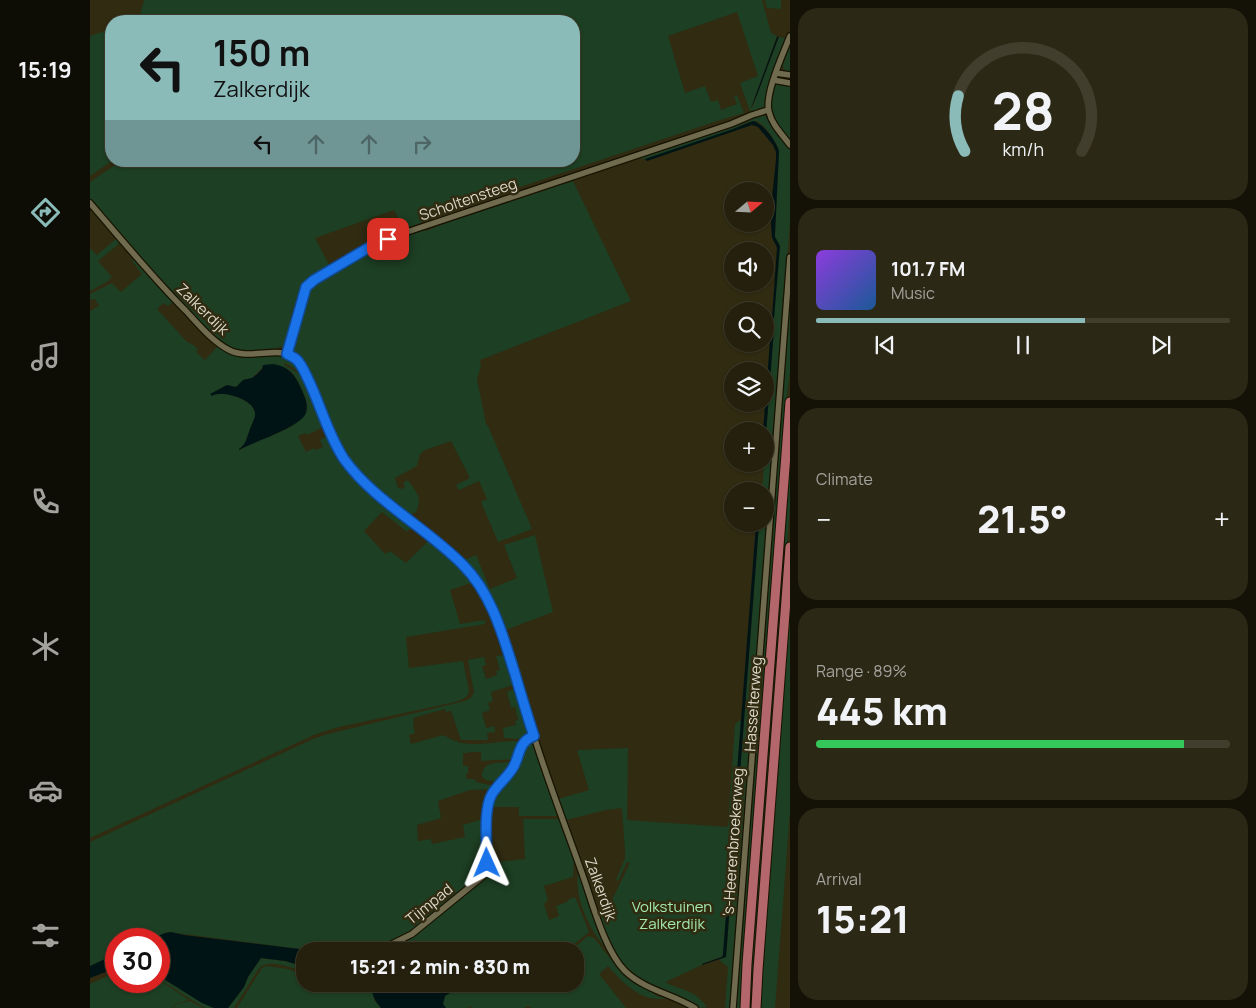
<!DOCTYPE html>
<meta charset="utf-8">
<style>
body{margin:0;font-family:Manrope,sans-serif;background:#2c2816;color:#f1f3f6;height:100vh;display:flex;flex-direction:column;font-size:19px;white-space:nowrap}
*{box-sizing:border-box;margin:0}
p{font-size:16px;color:#a3a39d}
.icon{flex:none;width:28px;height:28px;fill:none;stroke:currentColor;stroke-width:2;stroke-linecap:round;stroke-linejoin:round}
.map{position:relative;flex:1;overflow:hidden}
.side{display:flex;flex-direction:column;gap:8px;padding:8px;background:#141207;width:466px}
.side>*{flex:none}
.top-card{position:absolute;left:15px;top:15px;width:475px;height:152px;border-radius:20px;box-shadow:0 1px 4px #0004,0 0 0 1px #413e2e;background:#8bbbb9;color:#111;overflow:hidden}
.needle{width:32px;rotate:71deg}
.buttons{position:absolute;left:634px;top:182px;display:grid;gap:10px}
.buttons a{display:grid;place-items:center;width:50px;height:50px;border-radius:50%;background:#24200d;box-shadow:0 1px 4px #0004,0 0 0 1px #413e2e;font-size:25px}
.speed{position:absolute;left:15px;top:928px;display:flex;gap:10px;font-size:25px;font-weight:700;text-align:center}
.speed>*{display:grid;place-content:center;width:65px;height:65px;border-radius:50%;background:#24200d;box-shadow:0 1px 4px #0004,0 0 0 1px #413e2e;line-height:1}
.speed .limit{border:8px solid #d22;background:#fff;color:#111}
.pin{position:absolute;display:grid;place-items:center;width:42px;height:42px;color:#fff;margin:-21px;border-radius:10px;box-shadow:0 2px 8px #0006}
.me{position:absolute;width:55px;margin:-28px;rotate:359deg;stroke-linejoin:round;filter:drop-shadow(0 0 4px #0008)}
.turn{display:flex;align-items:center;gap:18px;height:105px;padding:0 25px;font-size:22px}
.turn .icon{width:65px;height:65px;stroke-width:2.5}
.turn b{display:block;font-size:35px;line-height:42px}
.lanes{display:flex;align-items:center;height:48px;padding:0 25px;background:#0003;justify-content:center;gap:25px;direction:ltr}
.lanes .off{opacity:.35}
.big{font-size:38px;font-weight:800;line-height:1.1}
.side .widget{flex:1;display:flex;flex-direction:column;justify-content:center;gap:8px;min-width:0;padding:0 18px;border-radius:20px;background:#2c2816}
.side .dial{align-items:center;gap:0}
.dial svg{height:130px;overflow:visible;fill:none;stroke:#413e2e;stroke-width:7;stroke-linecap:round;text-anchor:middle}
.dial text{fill:#f1f3f6;stroke:none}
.song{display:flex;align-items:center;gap:15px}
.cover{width:60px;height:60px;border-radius:8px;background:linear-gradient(135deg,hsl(270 70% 55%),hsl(210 70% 35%))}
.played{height:5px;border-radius:2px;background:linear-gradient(90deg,#8bbbb9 65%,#413e2e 65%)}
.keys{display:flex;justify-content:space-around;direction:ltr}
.heat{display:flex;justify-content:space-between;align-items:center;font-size:28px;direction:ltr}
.charge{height:8px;border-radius:4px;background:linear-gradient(90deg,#34c759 89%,#413e2e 0)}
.trip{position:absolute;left:206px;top:942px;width:288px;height:50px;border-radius:20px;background:#24200d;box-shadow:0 1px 4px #0004,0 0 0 1px #413e2e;font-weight:800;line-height:50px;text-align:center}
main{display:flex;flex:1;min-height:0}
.menu{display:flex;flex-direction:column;width:90px;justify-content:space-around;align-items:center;background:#0e0d05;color:#a3a39d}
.menu .icon{width:35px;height:35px}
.menu .active{color:#8bbbb9}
.menu b{font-size:22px;color:#f1f3f6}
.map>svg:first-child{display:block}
.green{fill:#1d3f23;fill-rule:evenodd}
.water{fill:#001415}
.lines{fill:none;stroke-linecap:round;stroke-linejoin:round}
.minor-casing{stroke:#181300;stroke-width:8}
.primary-casing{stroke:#181300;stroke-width:11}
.minor{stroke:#706b4f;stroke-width:5.5}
.primary{stroke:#b3676a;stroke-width:9}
.route-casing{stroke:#114b97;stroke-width:12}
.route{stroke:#1a73e8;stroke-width:9}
.labels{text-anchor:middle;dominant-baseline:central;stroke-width:5;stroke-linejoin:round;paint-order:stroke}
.street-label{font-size:15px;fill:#dcd9ca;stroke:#302b11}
.park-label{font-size:15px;fill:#a3e8ac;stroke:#302b11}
</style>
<main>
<nav class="menu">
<b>15:19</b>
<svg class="icon active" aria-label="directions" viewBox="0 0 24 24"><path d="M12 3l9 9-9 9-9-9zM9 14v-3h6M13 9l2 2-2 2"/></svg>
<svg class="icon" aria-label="music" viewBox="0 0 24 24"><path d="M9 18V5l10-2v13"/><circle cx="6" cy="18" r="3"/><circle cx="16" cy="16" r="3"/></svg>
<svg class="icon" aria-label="phone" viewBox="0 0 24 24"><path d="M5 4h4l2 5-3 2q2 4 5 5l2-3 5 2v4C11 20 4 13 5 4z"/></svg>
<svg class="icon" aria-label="climate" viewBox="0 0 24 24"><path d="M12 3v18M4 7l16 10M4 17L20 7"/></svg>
<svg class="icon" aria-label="car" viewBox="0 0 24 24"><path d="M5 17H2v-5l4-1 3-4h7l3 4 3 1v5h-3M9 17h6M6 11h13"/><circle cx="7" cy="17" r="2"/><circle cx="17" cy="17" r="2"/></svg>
<svg class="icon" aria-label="filters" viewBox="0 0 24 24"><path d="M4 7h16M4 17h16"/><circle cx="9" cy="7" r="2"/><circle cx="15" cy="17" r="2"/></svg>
</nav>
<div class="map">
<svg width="700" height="1008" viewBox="0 0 700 1008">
<rect width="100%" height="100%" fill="#302b11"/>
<path class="green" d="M54 0H672L681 33 687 36 661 108H662L689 37 695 38 696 40 678 87 675 105 672 109 663 112 662 110 660 111 650 83 668 76 647 12 578 36 595 93 615 86 621 102 628 100 631 110 647 104 644 96 647 95 654 113 627 121 424 189 322 226 278 244V239L311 224 304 210 225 238 239 265C230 270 220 276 214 284 203 300 199 327 195 345 181 351 161 356 146 351 134 348 124 336 116 328 74 289 37 244 0 200V182L31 161H484V21H52L50 16Z
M675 0H691V9L677 8Z
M21 29 22 161 0 176V36Z
M700 43V73L694 69 692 64Z
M688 83 700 85V140C691 130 680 118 680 103 680 98 682 92 683 87Z
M670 115 675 116 679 119 700 150V223L640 1008H635L638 967 631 962 630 959 636 957 669 524H675V491H672L674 464H675V448L684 328 682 327 683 319 684 318 690 246 685 237V234L689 151C687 143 675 124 666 121 659 120 650 126 644 129 615 140 585 149 555 159H551V156Z
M483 181 541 301 390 360 391 366 387 379 396 424 398 426 442 529 408 542 391 502 397 499 389 481 369 490 366 485 380 478 361 441 335 450 330 454 327 466 305 478 308 488 311 489 315 487 313 483 318 480C326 492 333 497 326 512L318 516 287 490 259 463 248 446 219 375 204 353 202 347 204 338 217 290 223 282 282 249 303 239 334 229 336 231 359 222Z
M27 238 31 242 8 261 22 277 19 279 20 280 0 291V248L7 255Z
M44 259H46L83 302 78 306 73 303 67 309 97 342 102 344 108 349 106 352 115 360 129 345C137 349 145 356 154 357 170 358 191 348 205 361 208 365 211 370 214 375L195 363 194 365 215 377 224 395 235 426 217 435 215 433 208 436 216 452 224 448 226 450 233 447 230 440 239 435 245 447 243 448C260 480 292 505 321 528L317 532 292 512 274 531 295 554 300 551 316 563 338 541 368 565 384 582 360 590 370 624 395 620V624L316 637 319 668 373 661 379 691C377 699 372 699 365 702L249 727 226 734 0 838V311L9 306 5 299 0 300V294L22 283 31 292 52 274 42 261ZM173 367C191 367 199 364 208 382 211 389 218 400 217 408 214 430 166 438 150 450L149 449C156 444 156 440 159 432 160 427 166 418 165 413 164 401 139 393 129 393 126 393 125 394 122 396L134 386 137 385 144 387 148 386 153 380 162 378Z
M700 286V373L697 395 651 1008H645Z
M700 446V507L665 965 663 1008H658Z
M445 535 463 612 413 631 399 596 374 562V560L386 555 400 589 427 578 414 545Z
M700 593V811L685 1008H670Z
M415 655 417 656 426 684 401 692 403 701 398 703 400 710 392 713 396 728 404 726 405 732 397 733 398 740H371L361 711 356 712 355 709 323 718 324 725H323L325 733 319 735 321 744 353 735C358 737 363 741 368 742 384 747 409 741 426 741L429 743 430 745 425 758 422 759 391 761V752H379V753H373V766H378V774H376V779H385L386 782 405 786 403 789 380 790 348 801 351 818 327 825 328 841 341 839 342 844 375 837 373 825 393 819 394 870 322 931 286 948 285 951H226L78 932 61 939H26V954L0 966V842L223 739 238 734 375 701 381 698 384 692 378 660 394 657 396 665 392 666 396 679 407 675 406 671 410 670 406 656Z
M427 688C430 698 444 730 434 737 429 740 420 738 414 738L413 728 426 725 425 721 428 720 425 707 421 708 417 692Z
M648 721H651L633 956 612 964V965L575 982C592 991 604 989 617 1007L608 1008 605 1005C577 993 539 982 524 953 519 942 515 931 510 920V917L521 902 540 863 537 862 528 881 526 880 535 858V851L532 808 516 810 476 820 468 799 499 790 487 750 538 748 537 820 638 827 645 725Z
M438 742 444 744 469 813 468 815 465 816H429V807H400L403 795 422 775 434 745Z
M421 762 422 765 416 774 407 782 396 780 392 777C391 761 409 763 421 762Z
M433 819H469L484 860 483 877 454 886 458 900 454 904 459 920 469 916 466 906 477 902 478 900 484 897 486 899 499 932 483 945C478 947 471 945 467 942L458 951H292L297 948 322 938 395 876 399 871 400 863 435 859Z
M488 870 518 951C499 929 484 900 488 870Z
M498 936 504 938 520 958 545 982 567 996 577 999C571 999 565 999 560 998 544 994 528 978 518 966L509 974 536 1008H442L438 1006 434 1008H382L380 1006 378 1008H356L353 1004 355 996 356 984H355H485V951H482L485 947Z
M171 958 195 961 215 967V972C203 968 179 958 169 968L144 1008H138L154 987 158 977Z
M176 966 198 969 215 975V984H244L269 992 273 990 277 984H285H284V1000L291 1008H147L172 968Z
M26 972V981L69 980 99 1000 85 1004 82 1008H0V984Z
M69 976 109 1001 124 1008H116L110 1005 69 979Z
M100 1001 113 1008H83L86 1004Z"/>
<path class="water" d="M689 36 667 95 661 108 687 37Z
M663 121C673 123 686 141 689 151L685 234V237L690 246 684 318 683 319 682 317 687 248C686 244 683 241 682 237 679 213 684 183 686 159V152L683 145 668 127 662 125 557 161 555 159 643 129Z
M682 327 684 328 675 448V431H673L681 328Z
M183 364C196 366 203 372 209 384 213 393 219 403 216 413 211 427 163 442 149 450V449C156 444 156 440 159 432 160 427 166 418 165 413 164 399 132 390 122 396L120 394 137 385 146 387 153 380 162 378 166 375 172 369 173 365Z
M666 524H669L636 957 612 965V964L632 957 633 954Z
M81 932 94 935 226 951H215V967L195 961 171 958 158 977 154 987 138 1008H124L112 1003 69 976V939H61L75 933Z
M26 954V968L0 978V966Z
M284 984H325L327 986 335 984H355L360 993 355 996 353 1004 356 1008H291C285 1001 280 994 284 984Z"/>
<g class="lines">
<defs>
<path id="minor" d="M700 36C693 54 674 95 679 112 682 125 692 134 700 145
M686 73 700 75
M683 80 700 83
M0 203C31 239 62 277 96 311 109 325 122 341 139 350 160 361 191 344 206 359 212 365 216 374 220 382 233 409 239 440 258 464 298 514 364 540 396 596 405 612 410 629 416 646 425 675 434 704 443 733 458 782 477 830 494 879 503 905 515 951 535 971 555 990 582 994 605 1008
M197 354 216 287 224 280 283 245 314 233 641 124 662 115 678 110
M290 951 296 947 322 934 392 877 396 872 397 868V808L399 799 405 789 421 772 434 742 444 736
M273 987 275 984
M643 1008 700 257"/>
<path id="primary" d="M655 1008 657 964 700 402
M666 1008 668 970 700 547"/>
</defs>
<use href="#minor" class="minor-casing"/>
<use href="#primary" class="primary-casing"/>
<use href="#minor" class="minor"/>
<use href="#primary" class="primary"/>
</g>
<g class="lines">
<defs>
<path id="route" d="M298 239 283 245 224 280 216 287 197 354C201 356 204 357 207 360 212 365 215 373 218 379 231 406 238 435 254 459 284 501 337 528 373 565 402 594 413 636 425 674 431 694 437 715 444 736 429 741 430 754 424 766 418 777 408 784 402 794 393 809 397 844 397 863"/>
</defs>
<use href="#route" class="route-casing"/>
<use href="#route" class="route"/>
</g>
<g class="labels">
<g class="street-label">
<text transform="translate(378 199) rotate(-19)">Scholtensteeg</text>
<text transform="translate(113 309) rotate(44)">Zalkerdijk</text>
<text transform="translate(663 704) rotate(-86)">Hasselterweg</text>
<text transform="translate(643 842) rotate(-86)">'s-Heerenbroekerweg</text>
<text transform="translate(511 889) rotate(70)">Zalkerdijk</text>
<text transform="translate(339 904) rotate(-39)">Tijmpad</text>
</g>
<g class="park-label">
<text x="582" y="906">Volkstuinen<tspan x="582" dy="17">Zalkerdijk</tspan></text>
</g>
</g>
</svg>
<div class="buttons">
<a><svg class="needle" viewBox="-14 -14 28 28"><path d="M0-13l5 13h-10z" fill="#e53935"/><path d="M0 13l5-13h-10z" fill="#a3a39d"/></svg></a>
<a><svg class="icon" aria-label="sound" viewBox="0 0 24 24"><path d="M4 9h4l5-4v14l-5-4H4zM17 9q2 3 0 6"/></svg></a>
<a><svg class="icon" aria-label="search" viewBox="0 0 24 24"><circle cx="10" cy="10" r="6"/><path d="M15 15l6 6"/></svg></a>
<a><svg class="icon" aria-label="layers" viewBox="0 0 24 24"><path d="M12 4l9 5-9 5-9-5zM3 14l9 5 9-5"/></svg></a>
<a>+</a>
<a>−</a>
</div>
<div class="speed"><div class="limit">30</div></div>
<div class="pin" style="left:298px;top:239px;background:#d93025"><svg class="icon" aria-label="arrive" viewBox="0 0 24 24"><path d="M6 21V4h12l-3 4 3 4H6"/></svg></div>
<svg class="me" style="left:397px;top:863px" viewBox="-20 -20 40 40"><path d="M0-17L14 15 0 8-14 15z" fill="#1a73e8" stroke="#fff" stroke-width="4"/></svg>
<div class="trip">15:21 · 2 min · 830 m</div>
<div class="top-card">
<div class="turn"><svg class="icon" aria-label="left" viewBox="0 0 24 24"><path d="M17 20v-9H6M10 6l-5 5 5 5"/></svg><div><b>150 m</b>Zalkerdijk</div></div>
<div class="lanes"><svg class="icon" aria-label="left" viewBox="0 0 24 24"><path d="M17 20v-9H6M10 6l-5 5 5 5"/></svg><svg class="icon off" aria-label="ahead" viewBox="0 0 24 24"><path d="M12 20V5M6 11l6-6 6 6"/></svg><svg class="icon off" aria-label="ahead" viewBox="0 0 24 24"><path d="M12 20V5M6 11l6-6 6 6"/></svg><svg class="icon off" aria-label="right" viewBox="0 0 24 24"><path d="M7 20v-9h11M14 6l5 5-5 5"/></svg></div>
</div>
</div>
<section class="side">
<div class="widget dial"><svg viewBox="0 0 100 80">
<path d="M14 69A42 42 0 1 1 86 69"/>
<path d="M14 69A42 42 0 0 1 10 35" stroke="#8bbbb9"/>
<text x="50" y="56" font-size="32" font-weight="700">28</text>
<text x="50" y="72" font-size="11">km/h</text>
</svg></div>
<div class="widget">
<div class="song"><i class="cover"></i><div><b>101.7 FM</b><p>Music</p></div></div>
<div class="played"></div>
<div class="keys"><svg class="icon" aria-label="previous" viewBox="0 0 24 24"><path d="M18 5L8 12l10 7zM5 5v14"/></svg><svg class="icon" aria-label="pause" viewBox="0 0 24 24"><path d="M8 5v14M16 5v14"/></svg><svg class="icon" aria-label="next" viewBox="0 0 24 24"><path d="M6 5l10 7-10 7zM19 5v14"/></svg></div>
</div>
<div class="widget"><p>Climate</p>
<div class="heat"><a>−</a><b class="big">21.5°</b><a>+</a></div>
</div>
<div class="widget"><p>Range · 89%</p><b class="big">445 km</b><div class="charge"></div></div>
<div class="widget"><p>Arrival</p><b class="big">15:21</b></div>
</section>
</main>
